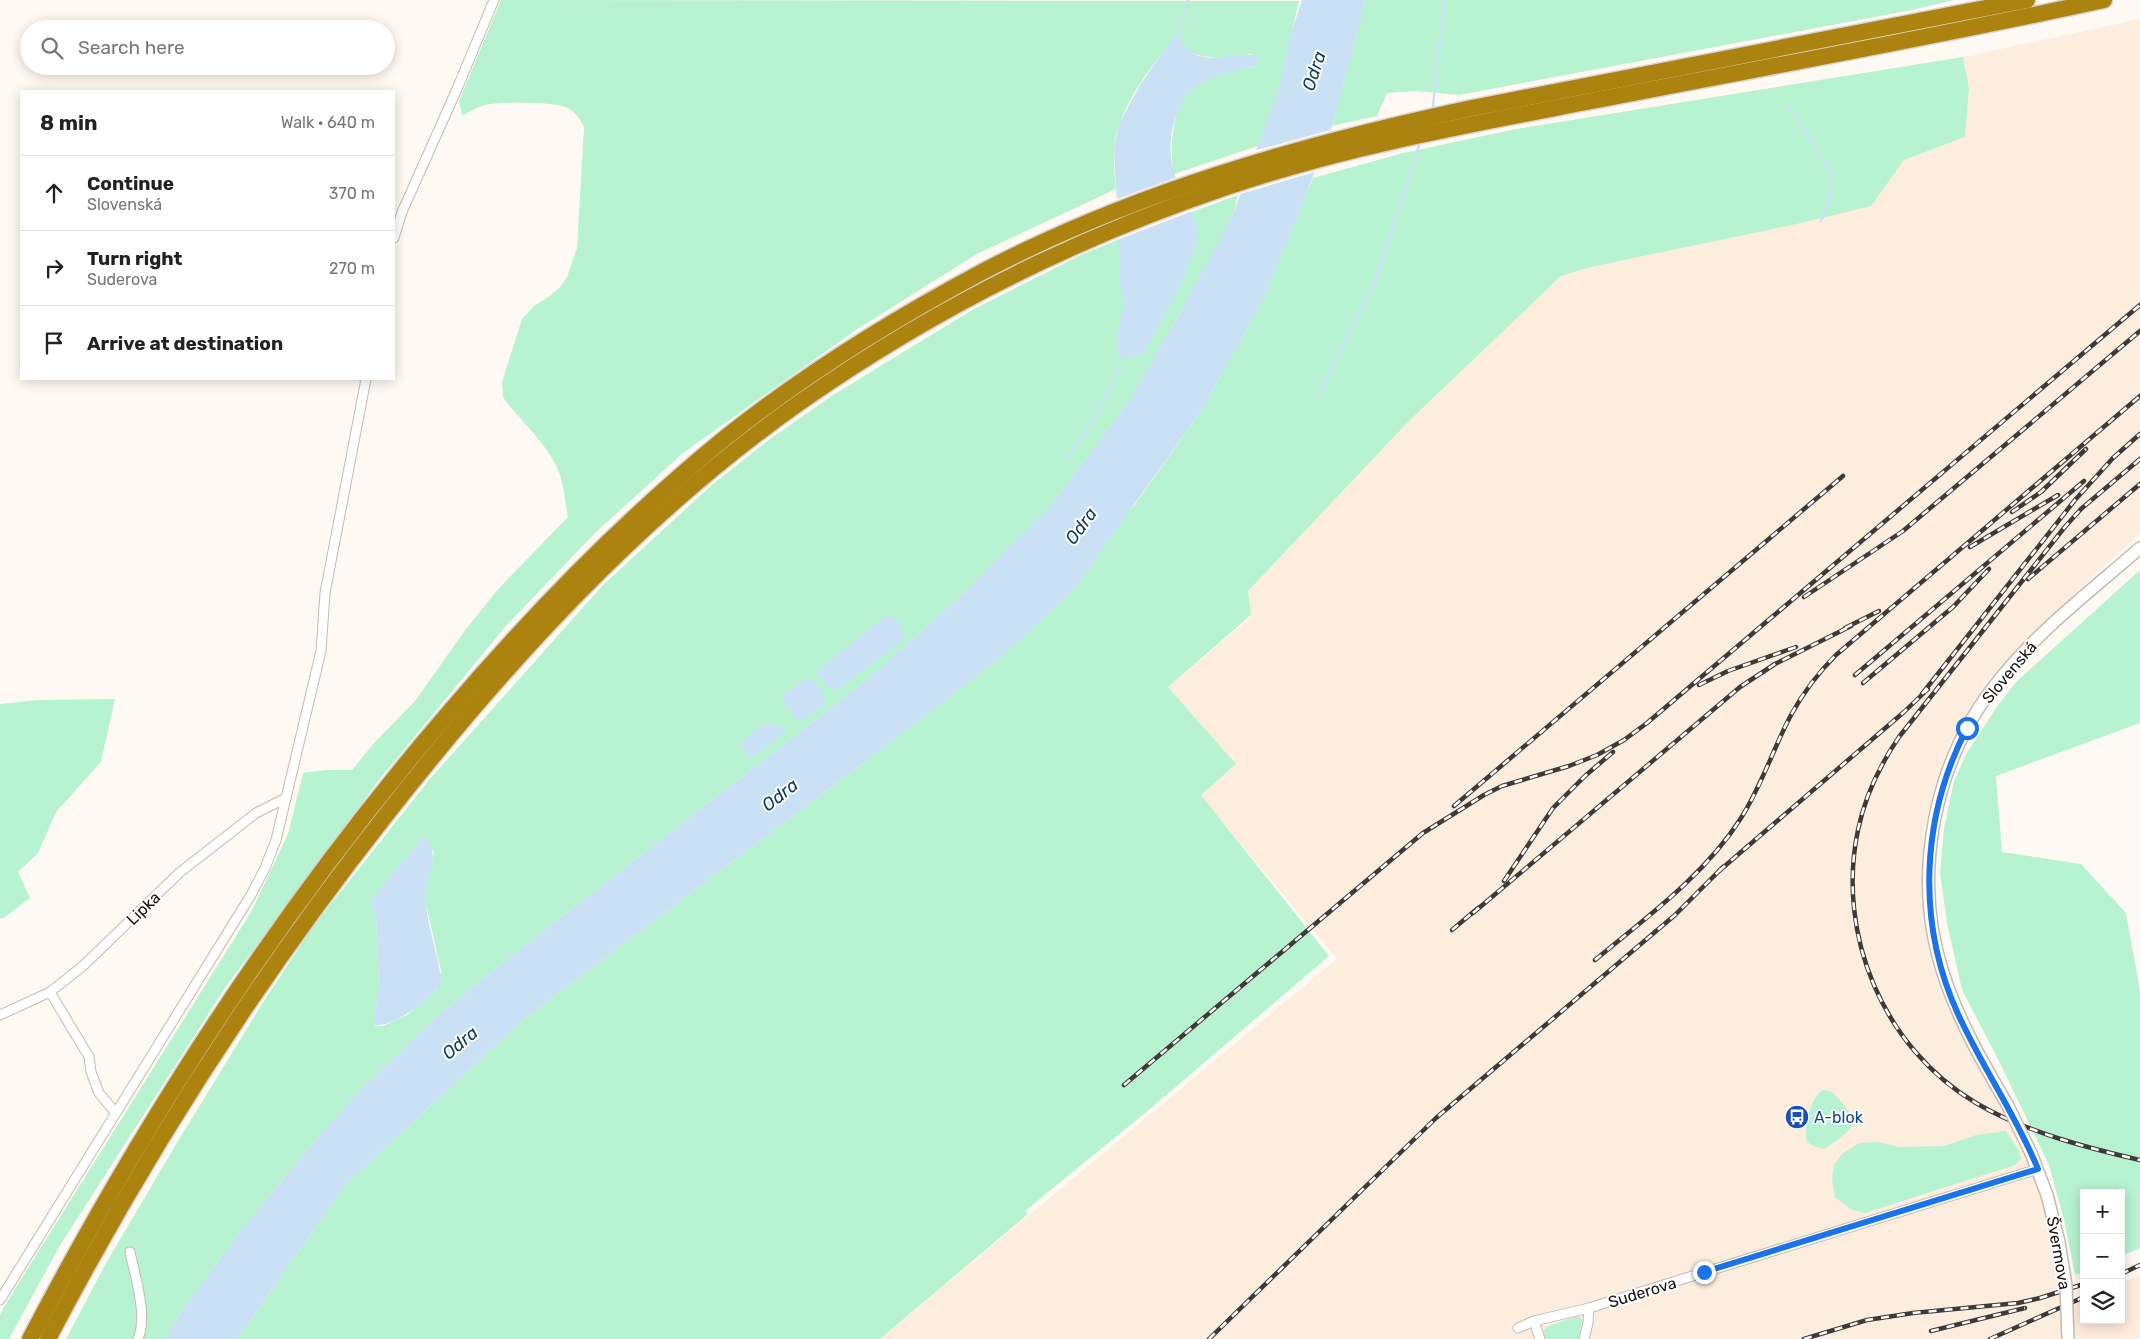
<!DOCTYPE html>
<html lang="en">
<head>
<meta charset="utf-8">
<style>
  body { margin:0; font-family:Rubik,sans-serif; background:#f6f6f6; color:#222 }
  .controls { position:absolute; right:15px; bottom:15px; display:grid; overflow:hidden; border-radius:0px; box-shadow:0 2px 12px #0003 }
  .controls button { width:45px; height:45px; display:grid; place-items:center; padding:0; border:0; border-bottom:1px solid #e0e0e0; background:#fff; color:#222; font:25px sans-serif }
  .stop { position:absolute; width:15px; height:15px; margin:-11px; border:4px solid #1a73e8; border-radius:50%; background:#fff }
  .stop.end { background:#1a73e8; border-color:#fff; box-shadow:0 1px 5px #0008 }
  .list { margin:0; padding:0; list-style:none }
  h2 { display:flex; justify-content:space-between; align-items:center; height:65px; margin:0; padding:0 20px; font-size:21px }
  h2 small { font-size:16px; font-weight:400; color:#767676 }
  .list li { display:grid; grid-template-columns:32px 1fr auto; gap:15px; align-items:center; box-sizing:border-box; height:75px; padding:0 20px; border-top:1px solid #e0e0e0 }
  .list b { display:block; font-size:19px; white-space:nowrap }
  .list p { margin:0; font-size:16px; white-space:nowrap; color:#767676 }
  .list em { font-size:16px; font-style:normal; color:#767676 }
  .icon { flex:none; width:28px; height:28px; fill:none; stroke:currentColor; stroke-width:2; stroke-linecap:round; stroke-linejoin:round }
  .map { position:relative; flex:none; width:2140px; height:1339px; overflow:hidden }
  .search { position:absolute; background:#fff; box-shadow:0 2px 12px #0003; left:20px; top:20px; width:375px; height:55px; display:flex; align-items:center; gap:12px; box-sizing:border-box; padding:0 18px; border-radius:28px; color:#767676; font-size:19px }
  .panel { position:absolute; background:#fff; box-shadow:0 2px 12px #0003; left:20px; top:90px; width:375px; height:290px; border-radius:0px }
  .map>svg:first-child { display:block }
  .built { fill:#fdeddf }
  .green { fill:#b8f3d1; fill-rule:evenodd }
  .water { fill:#c9e0f5 }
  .pier { fill:#fff9f4 }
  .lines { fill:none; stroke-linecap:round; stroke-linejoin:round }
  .stream { stroke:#c9e0f5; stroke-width:2.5 }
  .minor-casing { stroke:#c4bab2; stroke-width:11 }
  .tertiary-casing { stroke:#c4bab2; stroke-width:14 }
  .motorway-casing { stroke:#d5d4d3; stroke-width:19 }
  .minor { stroke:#fff; stroke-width:9 }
  .tertiary { stroke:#fff; stroke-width:11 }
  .motorway { stroke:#ad8310; stroke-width:16 }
  .rail-casing { stroke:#3e3a37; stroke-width:4.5 }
  .rail { stroke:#fff; stroke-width:2.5; stroke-dasharray:8; stroke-linecap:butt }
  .tertiary-bridge-casing { stroke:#c4bab2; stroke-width:14; stroke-linecap:butt }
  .tertiary-bridge { stroke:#fff; stroke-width:11 }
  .route { stroke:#1a73e8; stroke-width:6 }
  .labels { text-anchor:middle; stroke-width:4; stroke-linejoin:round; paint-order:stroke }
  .street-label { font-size:16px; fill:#13100d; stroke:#fff }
  .transit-label { font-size:16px; fill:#164399; stroke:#fff; text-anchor:start }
  .water-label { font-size:18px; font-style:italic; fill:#103a5c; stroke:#fff }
</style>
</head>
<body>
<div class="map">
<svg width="2140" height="1339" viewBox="0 0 2140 1339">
  <rect width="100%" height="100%" fill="#fff9f4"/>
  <path class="built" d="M2140,19V533L2021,644L1984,684L1948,747L1936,782L1924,828L1922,873L1923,912L1929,956L1944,1002L1991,1090L2008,1106L2038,1169L2068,1306L2084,1299V1320H2121V1283L2140,1275V1339H880L1337,959L1200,795L1236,764L1168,687L1248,620L1251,616L1248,591L1410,420L1561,276L1591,267L1871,206L1904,160L1965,137L1969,88L1963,57Z"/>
  <g class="green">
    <path d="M501,0L1299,1L1279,88L1258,146L1174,174C1168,147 1173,97 1200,82C1215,74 1234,71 1252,67L1251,54C1233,56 1196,63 1183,46C1181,43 1180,38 1178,35C1151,66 1120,104 1114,147C1113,160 1115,176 1116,189L977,254L856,330L683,453L595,533L505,627L379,780L225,988L59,1247L9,1339H0V1315L5,1305L251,912L288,834L303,773L326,770H352L374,743L415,701L466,629L499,588L568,517C565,503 564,488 560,475C552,450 524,423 507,403L503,397L502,382L522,319L534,306L551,295L560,287L567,277L577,248L584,127C579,117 573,109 562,106C547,102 507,102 491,104C481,105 471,111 462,116L459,101Z"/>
    <path d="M1366,0H1954L1912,10L1459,95L1416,91L1387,93L1377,116L1332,126Z"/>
    <path d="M1963,57L1969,88L1965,137L1904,160L1871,206L1801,223L1591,267L1561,276L1410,420L1248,591L1251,615L1168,687L1236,764L1201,795L1329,956L1150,1109L1025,1211L1028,1214L880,1339H237L345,1185L525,1018L866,761L1134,506L1201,411L1258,309L1313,178L1403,153L1516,129Z"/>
    <path d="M1238,195L1233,214L1184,306L1128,403L1053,503L964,593L864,682L506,960L434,1019L358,1092L306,1151L239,1233L182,1310L165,1339H66L105,1265L175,1146L262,1004L312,928L429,780L603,585L713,484L770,439L833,395L974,309L1081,255L1137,232ZM423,836L434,852L426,887L425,900L441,971L437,989L407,1015L383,1026H375L374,1015L379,988L376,916L371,901Z"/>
    <path d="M2140,570V723L1996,776L2002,852L2081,864L2126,913L2140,991V1248L2121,1256V1193H2084V1272L2075,1275L2064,1220L2049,1165L1999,1061L1962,990L1947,923L1940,873L1944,828L1954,781L1966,754L1998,705L2017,681Z"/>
    <path d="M115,699L101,762L56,812L38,853L18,872L30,898L4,918H0V704L38,700Z"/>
    <path d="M1823,1090C1833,1090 1836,1096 1842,1103C1845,1107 1852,1113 1853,1119C1857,1129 1832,1143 1825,1149L1815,1147L1807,1142C1803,1129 1811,1096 1823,1090Z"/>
    <path d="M2006,1131L2019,1151L2021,1159L2015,1165L1865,1213L1850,1209L1835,1197L1832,1179L1834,1165L1842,1154L1859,1143L1878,1142L1899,1147L1944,1146L1976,1135Z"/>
    <path d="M1578,1316L1582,1319L1579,1339H1545L1544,1330L1546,1327Z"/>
  </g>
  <g class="water">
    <path d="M1302,0H1366L1332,126L1296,221L1258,309L1201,411L1071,593L995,662L866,761L525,1018L345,1185L237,1339H165L182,1310L239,1233L306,1151L358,1092L434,1019L506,960L864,682L964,593L1053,503L1128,403L1184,306L1233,214L1279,88L1290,37Z"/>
    <path d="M1178,35C1196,74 1228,49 1258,56L1259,60C1250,77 1200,67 1183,101C1163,140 1169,166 1186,203C1192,214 1199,226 1198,239C1197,244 1194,251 1192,256C1180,291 1160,323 1143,355L1122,359L1115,346L1124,300L1119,282V248L1114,148L1119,124L1140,85L1169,43Z"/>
    <path d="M886,615C898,618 902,625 904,637L898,644L838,689L829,688L816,672Z"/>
    <path d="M805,679H812L823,693L825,705L804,719H795L781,697Z"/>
    <path d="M772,723L784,728L785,732L751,759L739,744L761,725Z"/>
    <path d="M423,836C443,853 426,873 426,896C425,925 440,954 441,984C428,1000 395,1027 375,1025L374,1015L379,988L376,916L370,901Z"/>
  </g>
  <g class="pier">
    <path d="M1334,129L1318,171L1237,195L1253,151Z"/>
    <path d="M1177,177L1193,211L1117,240L1114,200Z"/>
  </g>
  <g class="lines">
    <g class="stream">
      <path d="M1178,38L1188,0"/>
      <path d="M1433,106L1444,0"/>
      <path d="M1789,107L1830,171C1834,189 1828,204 1821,221"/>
      <path d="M1318,396L1375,280L1419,146"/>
      <path d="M1066,458L1098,414L1120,364"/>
    </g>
    <g class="minor-casing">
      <g id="minor">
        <path d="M394,238L402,212L457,89L494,0"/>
        <path d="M50,992L89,1057L91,1072L99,1093L115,1112"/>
        <path d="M0,1015L50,992L83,966L179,873L256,813L286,798"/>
        <path d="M130,1252C135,1276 148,1316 138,1339"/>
        <path d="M0,1300L251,895L265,868L276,840L321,651L325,593L366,379"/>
        <path d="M1518,1328L1534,1321"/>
        <path d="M1540,1339L1534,1321L1589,1308L2038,1169"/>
        <path d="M1584,1339L1588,1323L1589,1308"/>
      </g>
    </g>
    <g class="tertiary-casing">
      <g id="tertiary">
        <path d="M2008,1106C1983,1063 1958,1020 1943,973C1911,874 1934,760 1999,680C2039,630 2092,590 2140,548"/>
        <path d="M2031,1153L2047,1195L2059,1242"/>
      </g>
    </g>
    <g class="motorway-casing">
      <g id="motorway">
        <path d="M30,1339C146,1117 282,907 446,716C531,616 623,521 725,438C805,374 892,320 982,272C1134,192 1300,145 1467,109L2027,0"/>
        <path d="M48,1339C145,1153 256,980 386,815C506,662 639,516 799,403C930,311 1075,238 1227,187C1342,148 1462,126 1581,103C1755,69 1931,38 2104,0"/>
      </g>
    </g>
    <use href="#minor" class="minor"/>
    <use href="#tertiary" class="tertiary"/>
    <use href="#motorway" class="motorway"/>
    <g class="rail-casing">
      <g id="rail">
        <path d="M2140,459L2081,509L2064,528L1899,737C1880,765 1865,796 1858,830C1836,934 1883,1048 1976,1103C2023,1131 2087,1148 2140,1160"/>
        <path d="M2012,512L2041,492L2086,449"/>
        <path d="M1970,547L2058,495"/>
        <path d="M2028,579L2140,484"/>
        <path d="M1804,597L1903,531L2140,331"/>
        <path d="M1845,628L1879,611"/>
        <path d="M1855,675L2084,481"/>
        <path d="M1863,683L1953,607L1989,569"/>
        <path d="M1699,685L1728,671L1796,647"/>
        <path d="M1922,694L2075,500L2113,458L2140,434"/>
        <path d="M1454,806L1843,476"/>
        <path d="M1719,871L1904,712L1928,689"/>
        <path d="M1504,881L1553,808L1585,776L1613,752"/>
        <path d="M1473,913L1740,687L1775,664L1851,626"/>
        <path d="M1452,930L1478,908"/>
        <path d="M1595,960C1647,917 1705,875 1741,818C1762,785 1773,749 1791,715C1803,693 1818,673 1836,655L2140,396"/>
        <path d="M1124,1085L1423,833L1484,795L1502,786L1569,766L1597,755L1624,740L1647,723L2140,305"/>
        <path d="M2121,1274L2140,1265"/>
        <path d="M1931,1331L2025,1308"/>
        <path d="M1209,1339L1436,1118L1675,915L1723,867"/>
        <path d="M1804,1339L1867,1320L1913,1313L2018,1303L2040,1298L2084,1284"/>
        <path d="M1990,1339L2084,1297"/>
      </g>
    </g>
    <use href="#rail" class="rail"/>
    <g class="tertiary-bridge-casing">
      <g id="tertiary-bridge">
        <path d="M2008,1106L2031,1153"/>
        <path d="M2059,1242L2066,1285L2068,1339"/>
      </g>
    </g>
    <use href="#tertiary-bridge" class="tertiary-bridge"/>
  </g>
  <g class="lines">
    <path class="route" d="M1704,1272L2038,1169C2016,1115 1982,1067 1958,1014C1916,922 1921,817 1967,728"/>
  </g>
  <defs>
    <g id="bus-disc" transform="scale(1.25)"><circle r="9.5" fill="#1a4fb4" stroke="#fff"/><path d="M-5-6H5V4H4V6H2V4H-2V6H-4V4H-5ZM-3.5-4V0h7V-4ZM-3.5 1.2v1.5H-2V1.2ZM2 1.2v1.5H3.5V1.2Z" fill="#fff"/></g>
  </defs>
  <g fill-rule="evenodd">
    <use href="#bus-disc" x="1797" y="1117"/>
  </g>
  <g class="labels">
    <g class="street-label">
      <text transform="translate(2009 672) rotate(-50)" y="6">Slovenská</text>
      <text transform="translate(143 908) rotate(-44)" y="6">Lipka</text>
      <text transform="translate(2059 1253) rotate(80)" y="6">Švermova</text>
      <text transform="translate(1642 1292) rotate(-17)" y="6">Suderova</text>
    </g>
    <g class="transit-label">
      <text x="1814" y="1123">A-blok</text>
    </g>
    <g class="water-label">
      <text transform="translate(1314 71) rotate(-72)" y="6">Odra</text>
      <text transform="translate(1081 526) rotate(-54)" y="6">Odra</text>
      <text transform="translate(780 795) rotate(-38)" y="6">Odra</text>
      <text transform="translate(460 1043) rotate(-40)" y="6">Odra</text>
    </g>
  </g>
</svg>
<div class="controls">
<button>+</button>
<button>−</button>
<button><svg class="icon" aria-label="layers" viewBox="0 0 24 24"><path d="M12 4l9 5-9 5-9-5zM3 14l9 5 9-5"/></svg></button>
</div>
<div class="stop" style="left:1967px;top:728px"></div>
<div class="stop end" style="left:1704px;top:1272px"></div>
<div class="search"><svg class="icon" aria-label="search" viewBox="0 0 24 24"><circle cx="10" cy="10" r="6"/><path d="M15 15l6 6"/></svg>Search here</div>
<section class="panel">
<h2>8 min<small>Walk · 640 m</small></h2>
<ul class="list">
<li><svg class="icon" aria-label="ahead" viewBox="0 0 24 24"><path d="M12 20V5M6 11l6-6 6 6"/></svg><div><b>Continue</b><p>Slovenská</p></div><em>370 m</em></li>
<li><svg class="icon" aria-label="right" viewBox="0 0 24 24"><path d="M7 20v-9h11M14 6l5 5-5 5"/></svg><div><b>Turn right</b><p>Suderova</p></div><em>270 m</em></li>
<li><svg class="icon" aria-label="arrive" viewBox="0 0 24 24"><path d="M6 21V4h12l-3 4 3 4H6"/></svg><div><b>Arrive at destination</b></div></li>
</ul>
</section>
</div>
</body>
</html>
